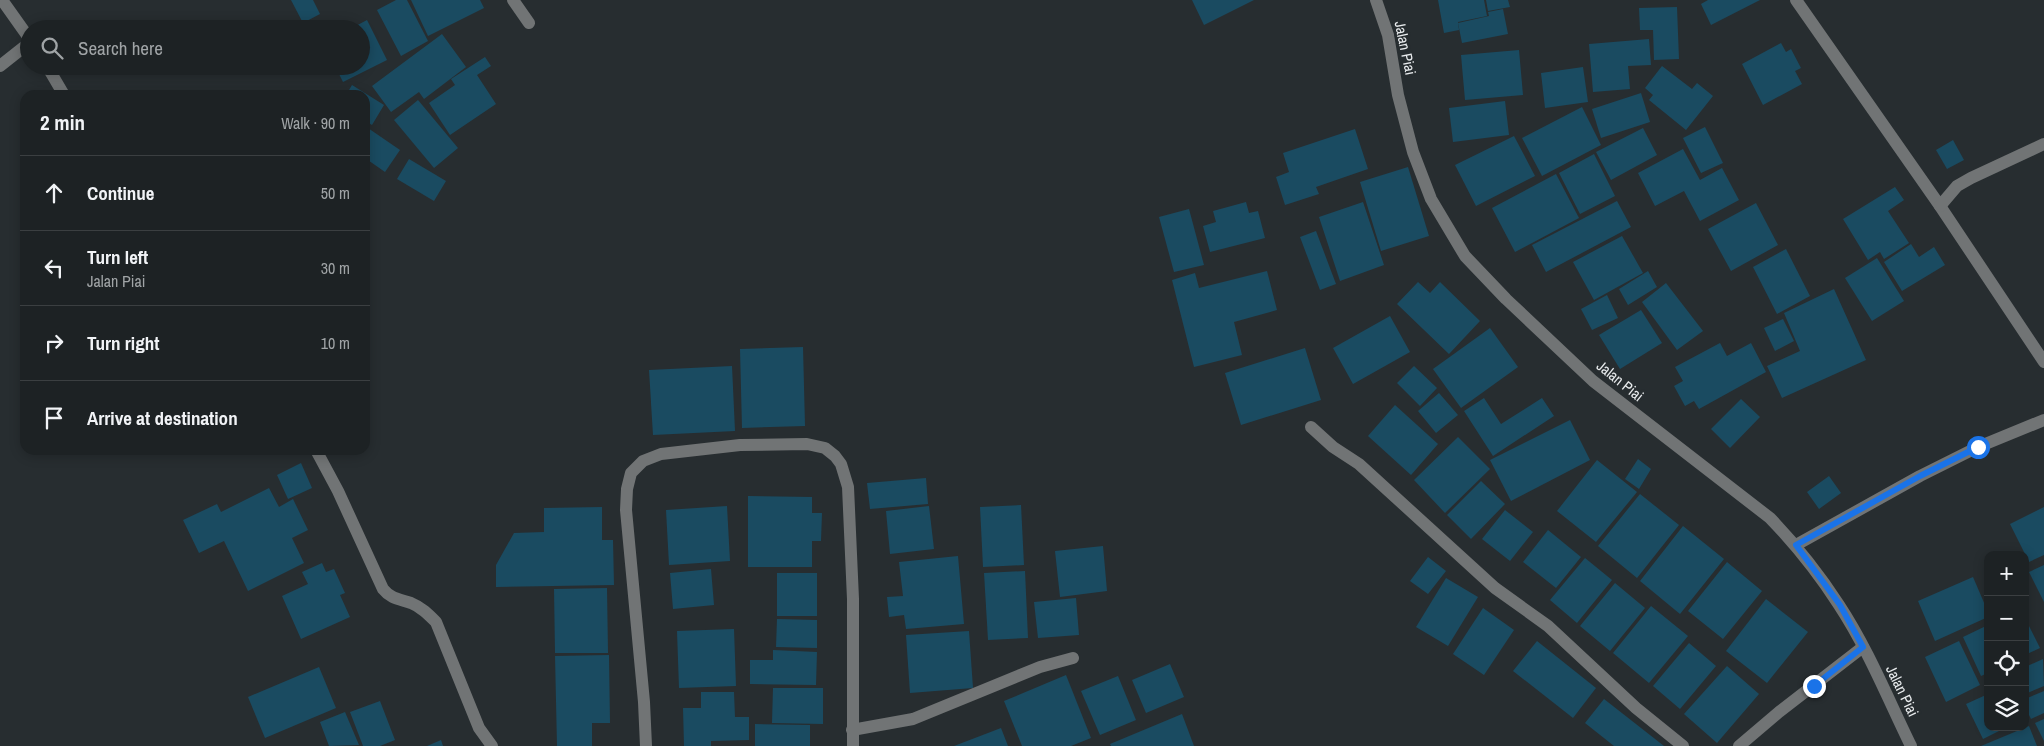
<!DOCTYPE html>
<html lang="en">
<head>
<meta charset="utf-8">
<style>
  body { margin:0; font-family:"Archivo Narrow",sans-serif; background:#252a2c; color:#f1f3f6 }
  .controls { position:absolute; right:15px; bottom:15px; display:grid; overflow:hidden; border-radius:10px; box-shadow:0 2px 12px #0003 }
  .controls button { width:45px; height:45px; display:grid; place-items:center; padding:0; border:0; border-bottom:1px solid #3b3f41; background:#1d2224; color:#f1f3f6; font:25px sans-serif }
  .stop { position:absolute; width:15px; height:15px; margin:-11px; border:4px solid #1a73e8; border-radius:50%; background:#fff }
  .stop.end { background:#1a73e8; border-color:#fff; box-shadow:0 1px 5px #0008 }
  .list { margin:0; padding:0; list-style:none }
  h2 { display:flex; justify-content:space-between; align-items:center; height:65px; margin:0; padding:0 20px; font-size:21px }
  h2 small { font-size:16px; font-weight:400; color:#a0a4a6 }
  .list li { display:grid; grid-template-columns:32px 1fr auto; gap:15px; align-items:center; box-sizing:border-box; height:75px; padding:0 20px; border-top:1px solid #3b3f41 }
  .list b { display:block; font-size:19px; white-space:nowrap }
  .list p { margin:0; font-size:16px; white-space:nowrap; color:#a0a4a6 }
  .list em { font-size:16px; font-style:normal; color:#a0a4a6 }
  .icon { flex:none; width:28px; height:28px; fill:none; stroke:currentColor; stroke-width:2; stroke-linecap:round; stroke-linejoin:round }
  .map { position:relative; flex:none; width:2044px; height:746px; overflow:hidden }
  .search { position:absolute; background:#1d2224; box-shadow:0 2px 12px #0003; left:20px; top:20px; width:350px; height:55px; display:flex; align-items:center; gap:12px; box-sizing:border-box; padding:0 18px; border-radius:28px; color:#a0a4a6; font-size:19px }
  .panel { position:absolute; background:#1d2224; box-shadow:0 2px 12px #0003; left:20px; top:90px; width:350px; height:365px; border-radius:15px }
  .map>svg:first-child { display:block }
  .building { fill:#1a4b61 }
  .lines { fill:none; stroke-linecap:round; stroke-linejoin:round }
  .minor { stroke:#717475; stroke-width:12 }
  .route { stroke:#1a73e8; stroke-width:6 }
  .labels { text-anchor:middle; stroke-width:5; stroke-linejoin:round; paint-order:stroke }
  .street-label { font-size:15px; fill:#e9ecee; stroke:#272d30 }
</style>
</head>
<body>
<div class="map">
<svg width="2044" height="746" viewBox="0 0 2044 746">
  <rect width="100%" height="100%" fill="#272d30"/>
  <g class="building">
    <path d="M291,0H313L320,14L303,23Z"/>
    <path d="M396,0H407L428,41L401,56L377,10Z"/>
    <path d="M411,0H480L484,8L428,36Z"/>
    <path d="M1192,0H1254L1204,25Z"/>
    <path d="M1438,0H1484L1487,16L1458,22L1459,30L1444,33Z"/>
    <path d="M1486,0H1508L1510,7L1488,11Z"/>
    <path d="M1708,0H1760L1711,25L1701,4Z"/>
    <path d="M1677,7L1679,59L1654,60L1653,30H1640L1639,8Z"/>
    <path d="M1503,9L1508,34L1462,43L1458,23L1489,16L1488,12Z"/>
    <path d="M367,20L387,60L343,82L335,66H361V29H350Z"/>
    <path d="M442,34L466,67L424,99L419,92L391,112L372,86Z"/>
    <path d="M1649,39L1651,65L1628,66L1630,89L1593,92L1589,44Z"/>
    <path d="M1781,43L1786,52L1791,49L1801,68L1795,71L1802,84L1763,105L1742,64Z"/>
    <path d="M1519,50L1523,95L1465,100L1461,55Z"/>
    <path d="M485,57L491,66L477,75L496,104L450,135L429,103L455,85L451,79Z"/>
    <path d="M1662,66L1692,89L1697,83L1713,96L1686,130L1649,100L1653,95L1645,88Z"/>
    <path d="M1583,67L1588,102L1545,108L1541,73Z"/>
    <path d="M352,85L384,105L372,125L365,121V95H346Z"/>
    <path d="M1641,93L1650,122L1601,138L1592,109Z"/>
    <path d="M418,100L458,148L434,168L394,120Z"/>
    <path d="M1505,101L1509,135L1453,142L1449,108Z"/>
    <path d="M1582,107L1601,145L1542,176L1522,138Z"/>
    <path d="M365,126L400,150L385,172L365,158Z"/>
    <path d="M1705,127L1723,163L1701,173L1683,138Z"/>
    <path d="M1643,128L1657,155L1611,180L1596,152Z"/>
    <path d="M1355,129L1368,169L1316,187L1319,194L1285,205L1276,177L1289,172L1283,153Z"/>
    <path d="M1514,136L1535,176L1476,206L1455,165Z"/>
    <path d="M1953,140L1964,160L1947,169L1936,150Z"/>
    <path d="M1683,149L1700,180L1722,168L1739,200L1700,221L1684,191L1655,206L1638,173Z"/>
    <path d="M1594,154L1615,196L1580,214L1559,173Z"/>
    <path d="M409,159L446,181L434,201L397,179Z"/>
    <path d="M1408,167L1429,236L1381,251L1360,182Z"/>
    <path d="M1556,174L1579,218L1515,252L1492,208Z"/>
    <path d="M1895,187L1904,200L1888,211L1909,243L1884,259L1880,252L1868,260L1843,219Z"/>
    <path d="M1617,201L1631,227L1546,272L1532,245Z"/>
    <path d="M1246,202L1249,213L1258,211L1265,238L1210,252L1203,226L1216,222L1213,211Z"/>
    <path d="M1363,202L1384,265L1340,281L1319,217Z"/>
    <path d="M1756,203L1778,245L1731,271L1708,229Z"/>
    <path d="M1189,209L1204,265L1174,272L1159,217Z"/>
    <path d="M1316,231L1336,284L1320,290L1300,237Z"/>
    <path d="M1622,236L1643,273L1594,300L1573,262Z"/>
    <path d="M1911,244L1919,257L1934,247L1945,265L1902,291L1884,262Z"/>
    <path d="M1786,249L1810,296L1777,314L1753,267Z"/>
    <path d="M1877,258L1904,301L1872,321L1845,278Z"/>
    <path d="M1267,271L1277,310L1234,322L1242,355L1194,367L1172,280L1195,273L1199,288Z"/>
    <path d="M1648,271L1657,287L1628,305L1619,289Z"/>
    <path d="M1418,282L1430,293L1440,282L1480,321L1449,354L1397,304Z"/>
    <path d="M1666,283L1703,331L1677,350L1642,302Z"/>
    <path d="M1834,289L1866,360L1782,398L1767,366L1800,351L1784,313Z"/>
    <path d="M1607,295L1618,318L1592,330L1581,309Z"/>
    <path d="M1641,310L1662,343L1620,369L1599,335Z"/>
    <path d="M1390,316L1410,352L1353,384L1333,348Z"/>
    <path d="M1783,319L1794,341L1775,351L1764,328Z"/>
    <path d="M1490,328L1518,367L1461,408L1433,369Z"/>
    <path d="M1720,343L1727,356L1751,343L1766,372L1699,409L1694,401L1685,406L1674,386L1683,381L1675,367Z"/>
    <path d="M803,347L805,426L742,428L740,349Z"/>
    <path d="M1305,348L1321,400L1241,425L1225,373Z"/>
    <path d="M732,366L735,431L653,435L649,370Z"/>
    <path d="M1414,366L1437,388L1420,406L1397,383Z"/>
    <path d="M1439,393L1458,415L1436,433L1418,411Z"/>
    <path d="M1484,398L1501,424L1542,398L1554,416L1493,456L1464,411Z"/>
    <path d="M1741,399L1760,417L1730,448L1711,429Z"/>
    <path d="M1395,405L1438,444L1411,475L1368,436Z"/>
    <path d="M1570,420L1590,460L1511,501L1490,460Z"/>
    <path d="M1458,437L1490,469L1445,513L1414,480Z"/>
    <path d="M1638,459L1651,469L1639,489L1625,479Z"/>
    <path d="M1597,460L1637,492L1596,542L1557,511Z"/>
    <path d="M301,463L312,488L288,499L277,475Z"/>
    <path d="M1829,476L1841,493L1819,509L1807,492Z"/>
    <path d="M926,478L928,504L870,509L867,483Z"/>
    <path d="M1481,481L1505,504L1471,539L1447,515Z"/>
    <path d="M269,488L279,507L293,499L308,530L292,538L304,563L248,591L224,541L199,553L183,520L217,504L221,512Z"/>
    <path d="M1640,494L1679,525L1637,578L1598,546Z"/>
    <path d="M748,496L812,497V513H822L821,541H812V567H748Z"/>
    <path d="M1021,505L1024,565L983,567L980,507Z"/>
    <path d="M727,506L730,561L669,565L666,510Z"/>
    <path d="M929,506L934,549L890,554L886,511Z"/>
    <path d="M602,507V540H613L614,585L496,587V565L514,533L544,532V508Z"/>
    <path d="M2044,507V555L2029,562L2010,524Z"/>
    <path d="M1505,510L1533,532L1510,561L1482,539Z"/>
    <path d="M1683,526L1724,559L1680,614L1640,581Z"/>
    <path d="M1548,530L1581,557L1556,588L1523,562Z"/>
    <path d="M1103,546L1107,591L1060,597L1055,551Z"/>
    <path d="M958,556L964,624L906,629L904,615L889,617L887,597L903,596L899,562Z"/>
    <path d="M1428,557L1446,571L1428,594L1410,581Z"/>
    <path d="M1585,558L1612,580L1577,623L1550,600Z"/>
    <path d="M1727,562L1762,591L1723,639L1688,611Z"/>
    <path d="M322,563L326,572L334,569L345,593L340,595L350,617L301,639L282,596L308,584L302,572Z"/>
    <path d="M2044,565V602L2029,572Z"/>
    <path d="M711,569L714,605L673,609L670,573Z"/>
    <path d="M1025,571L1028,638L988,640L984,573Z"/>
    <rect x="777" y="573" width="40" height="43"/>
    <path d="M1973,577L1988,612V617L1935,641L1918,601Z"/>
    <path d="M1446,578L1478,597L1448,646L1416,627Z"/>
    <path d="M1615,583L1645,608L1610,651L1580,626Z"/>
    <path d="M607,588L608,653H555L554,589Z"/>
    <path d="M1076,598L1079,635L1038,638L1034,602Z"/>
    <path d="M1766,599L1808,632L1767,683L1726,651Z"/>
    <path d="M1651,606L1688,636L1649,683L1613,653Z"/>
    <path d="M1483,608L1514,630L1484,675L1453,654Z"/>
    <path d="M2025,618L2040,648L2025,655Z"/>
    <path d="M777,619L817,620V648L776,647Z"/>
    <path d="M1988,625V673L1981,676L1963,637Z"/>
    <path d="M734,629L736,686L679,688L677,631Z"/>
    <path d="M969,631L973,688L910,693L906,635Z"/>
    <path d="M1537,641L1596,688L1573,718L1513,671Z"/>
    <path d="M1959,641L1980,685L1946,702L1925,657Z"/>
    <path d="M1689,643L1716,666L1680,709L1653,686Z"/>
    <path d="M773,650L817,652L816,685L750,684V660H773Z"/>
    <path d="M609,655L610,723H592V746H557L555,656Z"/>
    <path d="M2043,659L2044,686L2025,694V667Z"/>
    <path d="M1170,664L1184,697L1146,713L1132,680Z"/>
    <path d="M1727,666L1759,694L1717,743L1684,714Z"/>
    <path d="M319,667L336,708L265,738L248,697Z"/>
    <path d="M1066,675L1091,738L1071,746H1022L1004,701Z"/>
    <path d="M1118,676L1136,720L1100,735L1081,691Z"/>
    <path d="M773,688H823V724L772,723Z"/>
    <path d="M2044,691V713L2031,719L2025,707V699Z"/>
    <path d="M701,692H734L735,717H749V740L711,741V746H684L683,708H701Z"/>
    <path d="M1988,694V727H2007L1983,739L1966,704Z"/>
    <path d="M1604,699L1664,746H1614L1585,723Z"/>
    <path d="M380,701L395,740L380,746H363L350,712Z"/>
    <path d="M345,712L359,745L329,746L320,722Z"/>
    <path d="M1182,714L1194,746H1111L1110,744Z"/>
    <path d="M2044,719V741L2035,723Z"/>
    <path d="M755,724L810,725V746H755Z"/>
    <path d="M2029,726L2037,746H1981Z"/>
    <path d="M1001,728L1008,746H954Z"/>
    <path d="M441,740L443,746H427Z"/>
  </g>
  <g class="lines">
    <g class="minor">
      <path d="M2,0L29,38"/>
      <path d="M513,0L529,23"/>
      <path d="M1376,0L1388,35L1398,95L1413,152L1431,199L1465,256L1506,299L1593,381L1770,518C1796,545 1819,574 1839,605C1868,649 1888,699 1911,746"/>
      <path d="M1796,0L1940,206L2044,362"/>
      <path d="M0,66L29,43"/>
      <path d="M47,66L64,95"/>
      <path d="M1940,206L1957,186L1971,178L2044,144"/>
      <path d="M1311,427L1333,447L1359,464L1495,588L1548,626L1636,708L1683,746"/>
      <path d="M316,450L338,491L383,589C391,599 399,599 411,603C421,607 428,614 436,622L479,728L492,746"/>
      <path d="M1796,545L1920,476L1978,447L2044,420"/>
      <path d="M852,730L913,719L1040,667L1073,658"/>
      <path d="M646,746L644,702L626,510L627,489L631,473L643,461L661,454L740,445L807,444L825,448L835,456L841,464L848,487L853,599V746"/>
      <path d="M1739,746L1779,712L1863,647"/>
    </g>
  </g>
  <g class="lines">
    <path class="route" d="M1814,686L1863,647L1840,605L1796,545L1920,476L1978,447"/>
  </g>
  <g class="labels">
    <g class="street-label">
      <text transform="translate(1405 48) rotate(78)" y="5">Jalan Piai</text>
      <text transform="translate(1620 381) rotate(39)" y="5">Jalan Piai</text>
      <text transform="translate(1902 691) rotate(64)" y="5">Jalan Piai</text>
    </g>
  </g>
</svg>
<div class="controls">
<button>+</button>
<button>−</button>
<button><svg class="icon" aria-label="locate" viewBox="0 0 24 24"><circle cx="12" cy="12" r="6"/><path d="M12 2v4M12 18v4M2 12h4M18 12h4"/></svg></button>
<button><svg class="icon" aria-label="layers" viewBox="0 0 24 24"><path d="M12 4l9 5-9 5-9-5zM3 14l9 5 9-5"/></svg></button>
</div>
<div class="stop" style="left:1978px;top:447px"></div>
<div class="stop end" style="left:1814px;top:686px"></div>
<div class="search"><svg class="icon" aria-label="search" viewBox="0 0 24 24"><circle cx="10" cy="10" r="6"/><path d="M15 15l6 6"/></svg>Search here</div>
<section class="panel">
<h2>2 min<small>Walk · 90 m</small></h2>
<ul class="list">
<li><svg class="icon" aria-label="ahead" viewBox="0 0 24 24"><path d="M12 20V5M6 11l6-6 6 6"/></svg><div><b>Continue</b></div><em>50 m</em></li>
<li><svg class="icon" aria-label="left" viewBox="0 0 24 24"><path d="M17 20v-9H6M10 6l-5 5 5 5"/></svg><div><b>Turn left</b><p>Jalan Piai</p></div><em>30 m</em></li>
<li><svg class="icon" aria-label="right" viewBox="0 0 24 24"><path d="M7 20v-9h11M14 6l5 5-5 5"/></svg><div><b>Turn right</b></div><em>10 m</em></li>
<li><svg class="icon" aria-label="arrive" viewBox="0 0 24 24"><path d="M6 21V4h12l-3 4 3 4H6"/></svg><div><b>Arrive at destination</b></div></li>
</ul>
</section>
</div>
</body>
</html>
